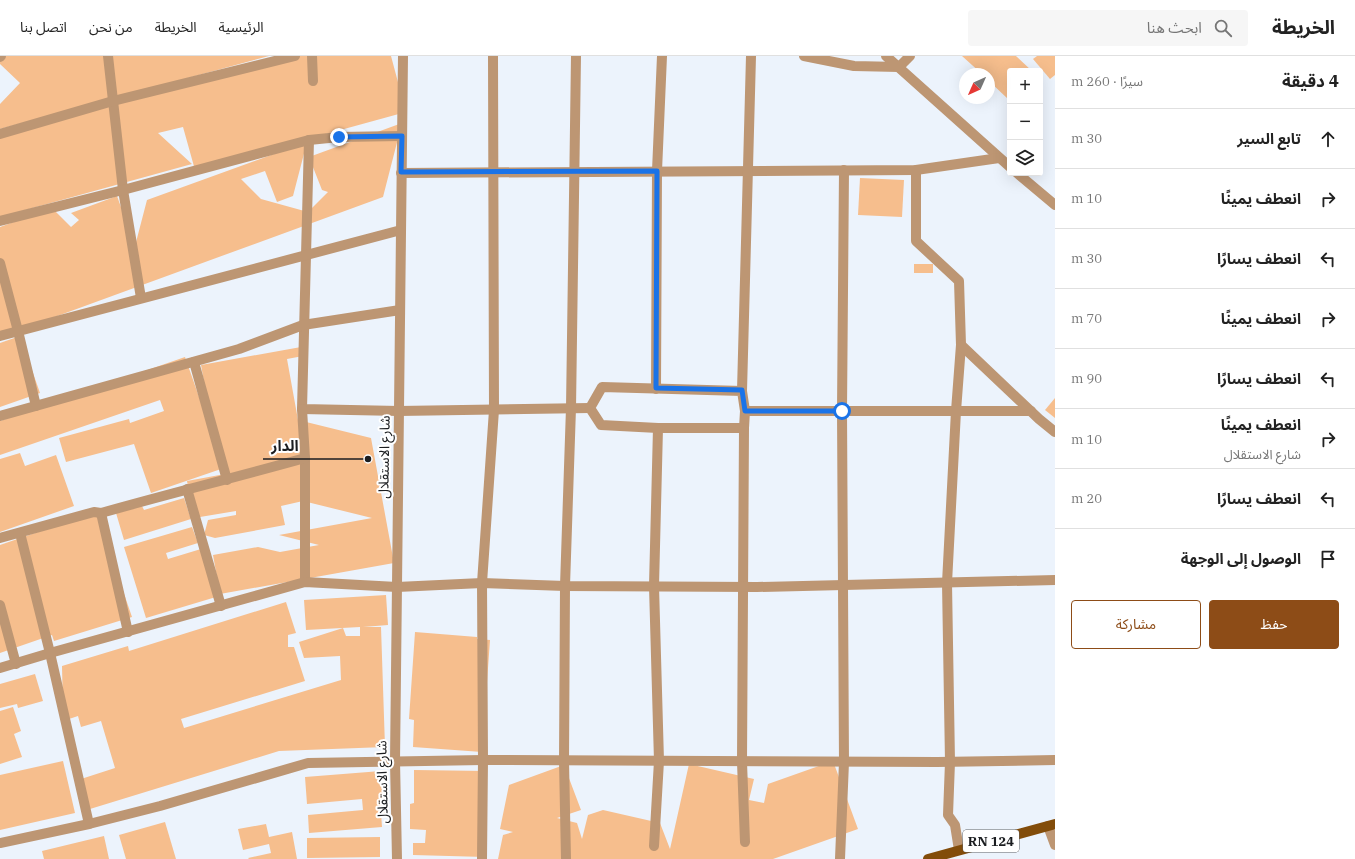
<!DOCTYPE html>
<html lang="ar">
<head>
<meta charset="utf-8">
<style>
  body { margin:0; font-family:"IBM Plex Serif","Noto Sans Arabic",serif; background:#f6f6f6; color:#222; direction:rtl }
  .controls { position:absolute; right:12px; top:12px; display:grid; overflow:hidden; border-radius:4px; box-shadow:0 4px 16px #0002 }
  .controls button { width:36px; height:36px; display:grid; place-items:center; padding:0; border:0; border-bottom:1px solid #e0e0e0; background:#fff; color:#222; font:20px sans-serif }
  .compass { position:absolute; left:959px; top:12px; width:36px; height:36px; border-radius:50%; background:#fff; box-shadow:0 4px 16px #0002; rotate:225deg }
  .stop { position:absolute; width:12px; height:12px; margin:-9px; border:3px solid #1a73e8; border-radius:50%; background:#fff }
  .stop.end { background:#1a73e8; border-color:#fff; box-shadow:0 1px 4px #0008 }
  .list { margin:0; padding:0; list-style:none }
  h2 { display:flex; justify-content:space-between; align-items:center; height:52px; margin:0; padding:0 16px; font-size:17px }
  h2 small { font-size:13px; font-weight:400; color:#767676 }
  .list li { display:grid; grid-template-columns:26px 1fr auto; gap:12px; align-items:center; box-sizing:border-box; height:60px; padding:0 16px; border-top:1px solid #e0e0e0 }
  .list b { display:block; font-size:15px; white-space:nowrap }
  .list p { margin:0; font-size:13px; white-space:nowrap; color:#767676 }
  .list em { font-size:13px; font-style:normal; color:#767676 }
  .actions { display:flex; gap:8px; padding:12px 16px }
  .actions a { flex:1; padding:9px 0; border:1px solid #8d4c17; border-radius:4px; text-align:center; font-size:14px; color:#8d4c17 }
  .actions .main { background:#8d4c17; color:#fff }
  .icon { flex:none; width:22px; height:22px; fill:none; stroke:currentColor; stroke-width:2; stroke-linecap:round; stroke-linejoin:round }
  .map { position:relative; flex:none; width:1055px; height:803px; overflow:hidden; direction:ltr }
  header { display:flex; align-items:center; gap:24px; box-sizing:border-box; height:56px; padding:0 20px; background:#fff; border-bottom:1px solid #e0e0e0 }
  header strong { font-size:19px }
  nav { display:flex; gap:22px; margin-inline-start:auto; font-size:14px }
  .search { width:280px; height:36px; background:#f6f6f6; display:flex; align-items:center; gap:10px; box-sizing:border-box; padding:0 14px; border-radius:4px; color:#767676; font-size:15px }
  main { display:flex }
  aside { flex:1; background:#fff }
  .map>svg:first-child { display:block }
  .building { fill:#f6be8d }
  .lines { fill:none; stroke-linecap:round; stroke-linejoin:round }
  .street { stroke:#bd9673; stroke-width:10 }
  .primary { stroke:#824c0a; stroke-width:10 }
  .route { stroke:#1a73e8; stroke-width:5 }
  .labels { text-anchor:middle; stroke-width:4; stroke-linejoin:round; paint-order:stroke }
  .shield { fill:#fff; stroke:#5f6163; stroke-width:1 }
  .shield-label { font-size:13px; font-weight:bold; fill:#1b1d20 }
  .street-label { font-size:14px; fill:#1b1d20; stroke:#fff }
  .leader { fill:none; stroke:#1b1d20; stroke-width:1.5 }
  .callout-dot { fill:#1b1d20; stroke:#fff; stroke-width:1.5 }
  .callout-label { font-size:15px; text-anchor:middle; font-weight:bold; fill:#1b1d20; stroke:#fff; stroke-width:4; stroke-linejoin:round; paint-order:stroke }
</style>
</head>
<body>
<header>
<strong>الخريطة</strong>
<div class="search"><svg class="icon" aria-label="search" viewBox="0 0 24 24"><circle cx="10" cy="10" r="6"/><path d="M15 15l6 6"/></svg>ابحث هنا</div>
<nav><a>الرئيسية</a><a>الخريطة</a><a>من نحن</a><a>اتصل بنا</a></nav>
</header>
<main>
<aside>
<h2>4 دقيقة<small>سيرًا · 260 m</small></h2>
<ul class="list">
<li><svg class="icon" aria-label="ahead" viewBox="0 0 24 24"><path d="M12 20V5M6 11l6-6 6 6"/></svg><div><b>تابع السير</b></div><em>30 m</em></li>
<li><svg class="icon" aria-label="right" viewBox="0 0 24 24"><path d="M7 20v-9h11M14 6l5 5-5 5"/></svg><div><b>انعطف يمينًا</b></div><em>10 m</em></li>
<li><svg class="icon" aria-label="left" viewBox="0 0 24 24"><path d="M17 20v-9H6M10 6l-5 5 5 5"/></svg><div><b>انعطف يسارًا</b></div><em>30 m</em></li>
<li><svg class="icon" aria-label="right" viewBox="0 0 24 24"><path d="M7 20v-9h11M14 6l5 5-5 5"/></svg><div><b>انعطف يمينًا</b></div><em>70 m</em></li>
<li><svg class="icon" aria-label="left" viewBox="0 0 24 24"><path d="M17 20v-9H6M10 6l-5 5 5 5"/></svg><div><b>انعطف يسارًا</b></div><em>90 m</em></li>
<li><svg class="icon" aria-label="right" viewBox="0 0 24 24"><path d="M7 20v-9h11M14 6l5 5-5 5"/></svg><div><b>انعطف يمينًا</b><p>شارع الاستقلال</p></div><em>10 m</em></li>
<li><svg class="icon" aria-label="left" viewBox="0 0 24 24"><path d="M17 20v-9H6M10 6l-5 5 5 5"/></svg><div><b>انعطف يسارًا</b></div><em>20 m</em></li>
<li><svg class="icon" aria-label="arrive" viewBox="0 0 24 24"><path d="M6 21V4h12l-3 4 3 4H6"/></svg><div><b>الوصول إلى الوجهة</b></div></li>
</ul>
<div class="actions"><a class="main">حفظ</a><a>مشاركة</a></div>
</aside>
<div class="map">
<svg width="1055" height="803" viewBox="0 0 1055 803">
  <rect width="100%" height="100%" fill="#ecf3fc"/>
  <g class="building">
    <path d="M0,0H269L0,73V48L20,27L0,8Z"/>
    <path d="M289,0H391L406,56L195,114L183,71L158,77L192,108L0,161V78Z"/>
    <path d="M962,0H1016L1032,15H1010V40L1008,43L989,25V18H982Z"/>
    <path d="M1037,0H1055V19L1050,23L1033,3Z"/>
    <path d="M402,67L383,141L0,281V171L52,152L71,171L79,164L71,157L117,140L135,190L147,144L307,86L293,140L277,146L265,115L241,123L261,143L308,156L328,136L322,134L309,101Z"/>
    <path d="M860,122L904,124L902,161L858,159Z"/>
    <rect x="914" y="208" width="19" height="9"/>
    <path d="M20,280L40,337L0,351V287Z"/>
    <path d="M301,291L303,300L287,303L298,364L371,382L394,507L220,538L213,499L258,491L280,496L319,489L279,479L372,462L303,445L281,450L285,469L215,482L204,479L208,464L236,459V455L194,462L187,425L225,418L211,366L201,309Z"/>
    <path d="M185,301L224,412L151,437L134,388L66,406L59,382L129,363L130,367L164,355L160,344L0,399V365Z"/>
    <path d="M1055,342V362L1045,354Z"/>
    <path d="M20,397L25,410L56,399L74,450L0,476V403Z"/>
    <path d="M184,442L191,463L124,484L116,457L142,450L144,454Z"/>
    <path d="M96,456L132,561L54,585L52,579L0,597V489Z"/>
    <path d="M192,471L198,487L166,497L168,503L201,493L216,541L146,562L124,491Z"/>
    <path d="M386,539L388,569L363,571H381L385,691L279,695L90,753L81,723L115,712L101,665L81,671L78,660L66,664L63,656L62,610L128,590L129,595L286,546L296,577L288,579V591H294L305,625L181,663L184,672L341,624L340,600L304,602L299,586L343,572L346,580H360V571L306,574L304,544Z"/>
    <path d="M415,576L477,581V583L490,584L482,696L413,691L414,664L409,663Z"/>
    <path d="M35,618L43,645L18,652L17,648L0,652V628Z"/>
    <path d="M13,651L21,675L14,678L22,701L0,708V655Z"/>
    <path d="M63,705L75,757L0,774V719Z"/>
    <path d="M833,705L858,773L773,803H498L503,779L513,776L500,773L509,729L564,709L581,754L557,762L577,767L582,783L588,759L603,754L660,767L670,793L689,708L754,723L749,744L764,747L768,728Z"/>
    <path d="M414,714L486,715L485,801L413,799V787H425L426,774L410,773V748L414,747Z"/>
    <path d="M381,715L385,757H381L382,771L309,777L308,759L363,754L362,743L307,748L305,721Z"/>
    <path d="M165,766L176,803H126L119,779Z"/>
    <path d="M266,768L269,781L292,776L297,803H249L248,802L271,797L269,788L243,794L238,773Z"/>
    <path d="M104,780L109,803H44L42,795Z"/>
    <path d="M380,781V801L307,802V782Z"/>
  </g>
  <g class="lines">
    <g class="street">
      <path d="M108,0L123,134L141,242"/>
      <path d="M312,0L313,25"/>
      <path d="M804,0L854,10L899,11L910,0"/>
      <path d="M886,0L1010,111"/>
      <path d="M0,1L1,0"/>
      <path d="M0,78L113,45L295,0"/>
      <path d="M309,84L302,353L399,355L590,352"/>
      <path d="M916,114V185L959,225L961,289L956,355L947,527L950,706L948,759L955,769L959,794"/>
      <path d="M401,117L916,114L999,102"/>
      <path d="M1017,117L1055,149"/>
      <path d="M0,165L123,134L309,84L339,81L402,80"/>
      <path d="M0,207L18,275L36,350"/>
      <path d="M0,280L401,174"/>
      <path d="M961,289L1039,363L1055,376"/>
      <path d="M194,306L227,424"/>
      <path d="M602,331L742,335L745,355L744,372H658L601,369L590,352Z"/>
      <path d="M656,333L657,115L662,0"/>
      <path d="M742,335L751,0"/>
      <path d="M745,355H1031"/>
      <path d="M0,360L239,293L303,269L400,254"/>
      <path d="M744,372L742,706L745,786"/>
      <path d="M305,402V526"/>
      <path d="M187,433L221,550"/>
      <path d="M101,457L128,576"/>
      <path d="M20,477L50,597L89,768"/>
      <path d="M0,482L94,456L101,457C168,438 237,421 305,402L302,353"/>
      <path d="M0,549L16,608"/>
      <path d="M0,612L50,597L305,526L397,531L482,527L565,530L757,531L1055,524"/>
      <path d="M1048,770L1055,789"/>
      <path d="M0,787L89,768L160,750L308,707L483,704L937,706L1055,704"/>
      <path d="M654,790L659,705L654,530L658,372"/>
      <path d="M397,803L395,705L403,0"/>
      <path d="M482,803L483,704L482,527L494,354L493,0"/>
      <path d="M566,803L564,705L565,530L571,352L576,0"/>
      <path d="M840,803L844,706L842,355L844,114"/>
    </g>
    <path class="primary" d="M928,803L1055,768"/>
  </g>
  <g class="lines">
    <path class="route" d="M339,81L402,80L401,116L657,115L656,332L742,334L745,355H842"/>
  </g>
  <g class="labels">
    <rect class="shield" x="963" y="774" width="56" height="22" rx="3"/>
    <g class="shield-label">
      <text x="991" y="790">RN 124</text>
    </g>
    <g class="street-label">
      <text transform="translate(384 401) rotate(-89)" y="5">شارع الاستقلال</text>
      <text transform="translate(382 726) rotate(-91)" y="5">شارع الاستقلال</text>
    </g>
  </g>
  <path class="leader" d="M368 403L307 403H263"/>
  <circle class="callout-dot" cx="368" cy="403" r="4"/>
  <g class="callout-label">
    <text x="285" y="395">الدار</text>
  </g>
</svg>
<div class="controls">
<button>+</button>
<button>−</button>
<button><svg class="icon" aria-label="layers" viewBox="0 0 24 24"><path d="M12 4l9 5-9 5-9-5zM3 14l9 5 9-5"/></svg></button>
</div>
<svg class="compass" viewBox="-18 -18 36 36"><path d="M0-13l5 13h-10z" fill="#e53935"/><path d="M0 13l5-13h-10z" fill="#767676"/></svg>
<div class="stop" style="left:842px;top:355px"></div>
<div class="stop end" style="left:339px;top:81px"></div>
</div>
</main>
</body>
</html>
